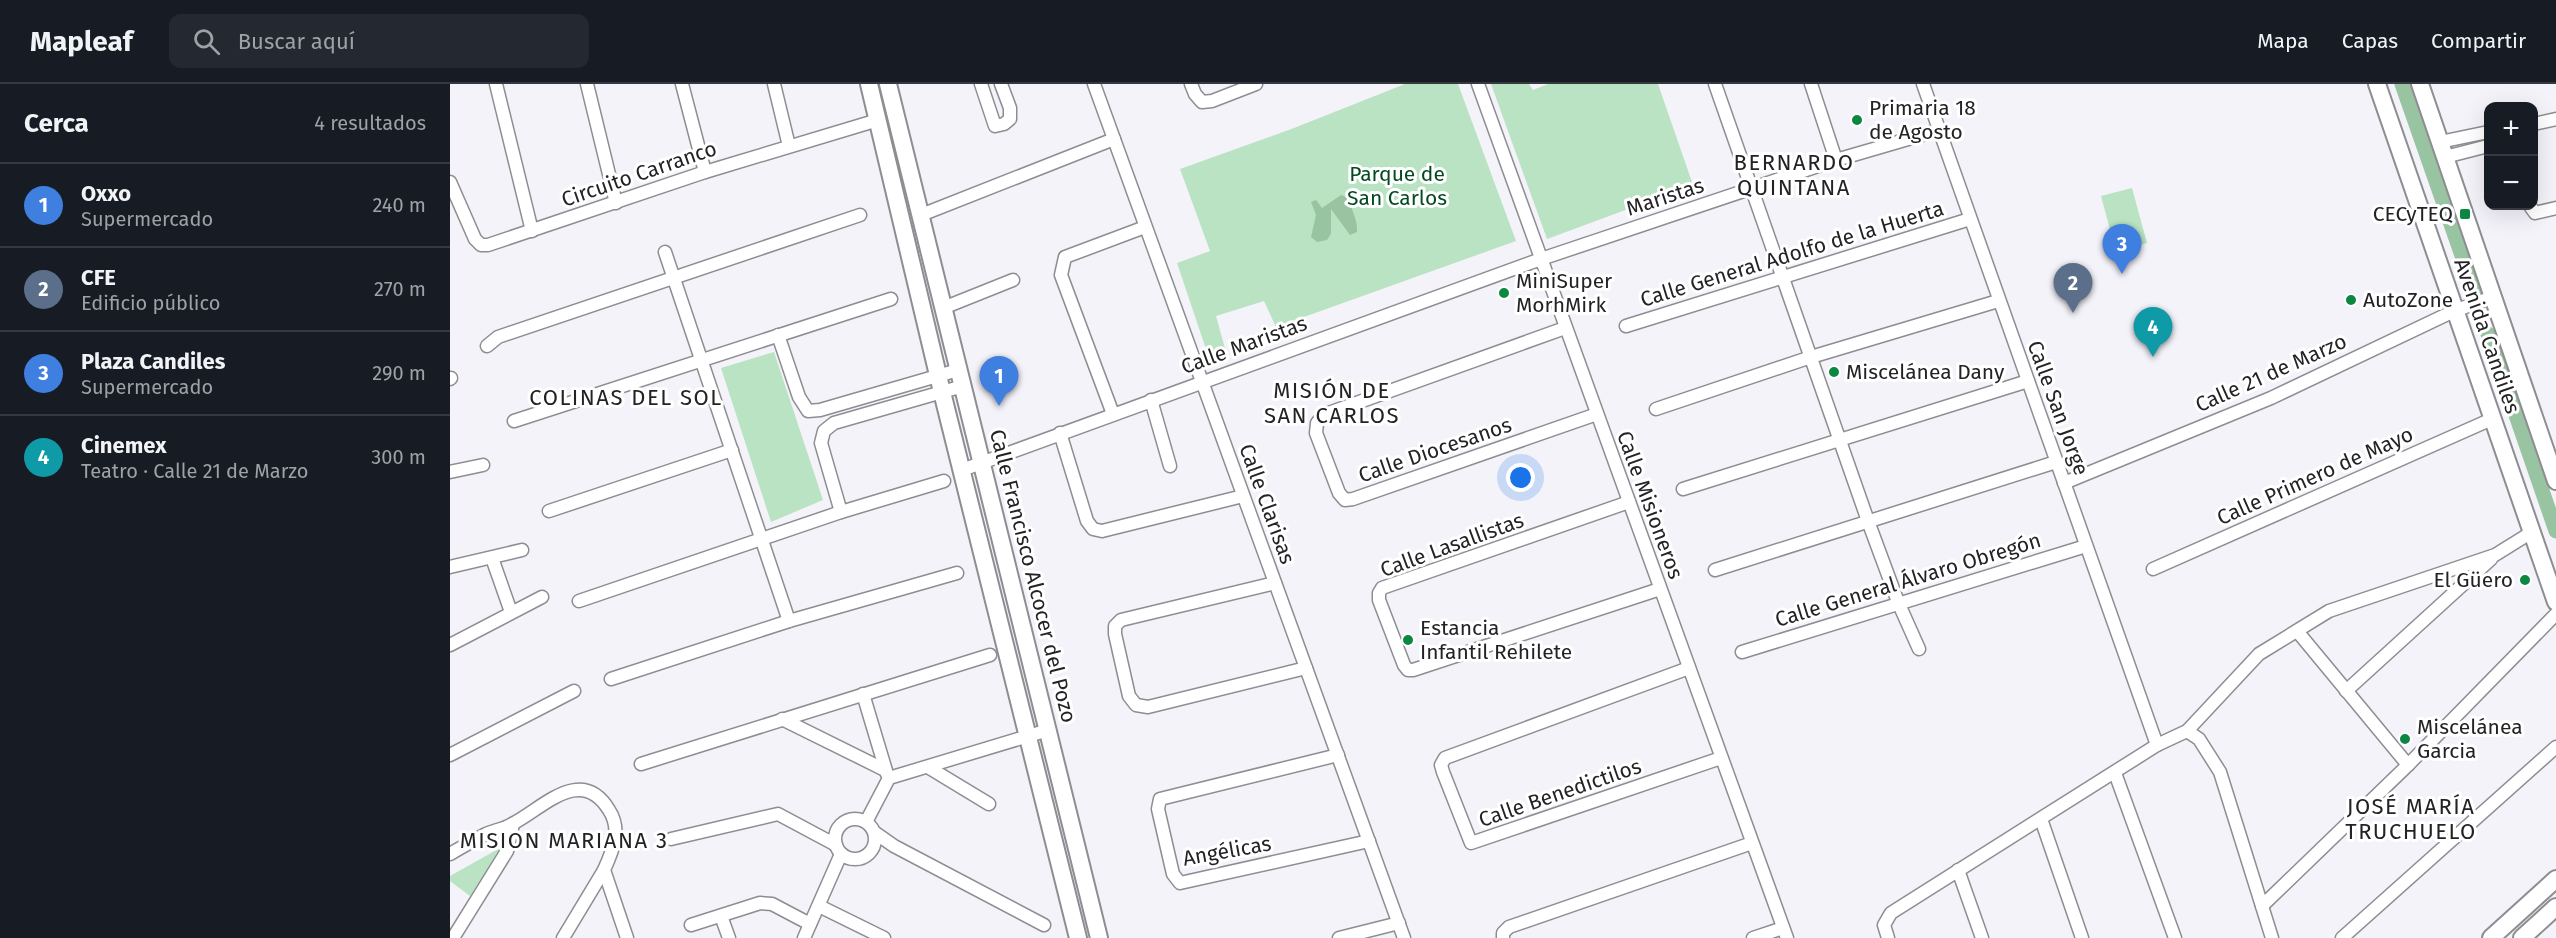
<!DOCTYPE html>
<html lang="es">
<head>
<meta charset="utf-8">
<style>
  body { margin:0; font-family:"Fira Sans",sans-serif; background:#242831; color:#f1f3f6 }
  .controls { position:absolute; right:18px; top:18px; display:grid; overflow:hidden; border-radius:12px; box-shadow:0 6px 24px #0002 }
  .controls button { width:54px; height:54px; display:grid; place-items:center; padding:0; border:0; border-bottom:2px solid #363941; background:#171b24; color:#f1f3f6; font:30px sans-serif }
  .you { position:absolute; left:1071px; top:394px; width:21px; height:21px; margin:-15px; border:4px solid #fff; border-radius:50%; background:#1a73e8; box-shadow:0 0 0 9px #1a73e833 }
  .badge { display:grid; place-items:center; width:39px; height:39px; border-radius:50%; background:#ea580c; color:#fff; font-size:20px; font-weight:700 }
  .pin { position:absolute; translate:-50% -50px; filter:drop-shadow(0 2px 3px #0008) }
  .pin::after { content:''; position:absolute; top:32px; width:21px; height:18px; background:inherit; clip-path:polygon(0 0,100% 0,50% 100%) }
  .list { margin:0; padding:0; list-style:none }
  h2 { display:flex; justify-content:space-between; align-items:center; height:78px; margin:0; padding:0 24px; font-size:26px }
  h2 small { font-size:20px; font-weight:400; color:#9ea1a6 }
  .list li { display:grid; grid-template-columns:39px 1fr auto; gap:18px; align-items:center; box-sizing:border-box; height:84px; padding:0 24px; border-top:2px solid #363941 }
  .list b { display:block; font-size:22px; white-space:nowrap }
  .list p { margin:0; font-size:20px; white-space:nowrap; color:#9ea1a6 }
  .list em { font-size:20px; font-style:normal; color:#9ea1a6 }
  .icon { flex:none; width:33px; height:33px; fill:none; stroke:currentColor; stroke-width:2; stroke-linecap:round; stroke-linejoin:round }
  .map { position:relative; flex:none; width:2106px; height:854px; overflow:hidden }
  header { display:flex; align-items:center; gap:36px; box-sizing:border-box; height:84px; padding:0 30px; background:#171b24; border-bottom:2px solid #363941 }
  header strong { font-size:28px }
  nav { display:flex; gap:33px; margin-inline-start:auto; font-size:21px }
  .search { width:420px; height:54px; background:#242831; display:flex; align-items:center; gap:15px; box-sizing:border-box; padding:0 21px; border-radius:12px; color:#9ea1a6; font-size:22px }
  main { display:flex }
  aside { flex:1; background:#171b24 }
  .map>svg:first-child { display:block }
  .green { fill:#b9e3c2 }
  .water { fill:#99c4a2 }
  .lines { fill:none; stroke-linecap:round; stroke-linejoin:round }
  .canal { stroke:#99c4a2; stroke-width:15 }
  .street-casing { stroke:#8d8d92; stroke-width:15 }
  .secondary-casing { stroke:#8d8d92; stroke-width:20 }
  .street { stroke:#fff; stroke-width:12 }
  .secondary { stroke:#fff; stroke-width:16 }
  .poi-dot { fill:#0b8741; stroke:#fff; stroke-width:2 }
  .labels { text-anchor:middle; stroke-width:6; stroke-linejoin:round; paint-order:stroke }
  .poi-label { font-size:21px; fill:#232325; stroke:#fff; text-anchor:start }
  .street-label { font-size:21px; fill:#232325; stroke:#fff }
  .park-label { font-size:21px; fill:#034a21; stroke:#fff }
  .neighbourhood-label { font-size:22px; letter-spacing:1.5px; fill:#232325; stroke:#fff }
</style>
</head>
<body>
<header>
<strong>Mapleaf</strong>
<div class="search"><svg class="icon" aria-label="search" viewBox="0 0 24 24"><circle cx="10" cy="10" r="6"/><path d="M15 15l6 6"/></svg>Buscar aquí</div>
<nav><a>Mapa</a><a>Capas</a><a>Compartir</a></nav>
</header>
<main>
<aside>
<h2>Cerca<small>4 resultados</small></h2>
<ul class="list">
<li><span class="badge" style="background:#3f7fe0">1</span><div><b>Oxxo</b><p>Supermercado</p></div><em>240 m</em></li>
<li><span class="badge" style="background:#5c6f8a">2</span><div><b>CFE</b><p>Edificio público</p></div><em>270 m</em></li>
<li><span class="badge" style="background:#3f7fe0">3</span><div><b>Plaza Candiles</b><p>Supermercado</p></div><em>290 m</em></li>
<li><span class="badge" style="background:#0f9aa8">4</span><div><b>Cinemex</b><p>Teatro · Calle 21 de Marzo</p></div><em>300 m</em></li>
</ul>
</aside>
<div class="map">
<svg width="2106" height="854" viewBox="0 0 2106 854">
  <rect width="100%" height="100%" fill="#f4f3fa"/>
  <g class="green">
    <path d="M955,0H1008L1066,157L826,243L814,217L766,232L776,268L759,274L727,179L760,167L730,85L844,44Z"/>
    <path d="M1041,0H1079L1083,6L1098,0H1208L1243,101L1097,155Z"/>
    <path d="M1682,104L1697,159L1666,168L1651,112Z"/>
    <path d="M324,268L373,416L321,438L271,284Z"/>
    <path d="M50,764L20,812L0,797V792Z"/>
  </g>
  <path class="water" d="M891,111L899,114C901,127 908,135 907,148L900,151L881,125V150L877,156L867,158L861,153L866,131L861,118L866,116L872,124Z"/>
  <g class="lines">
    <g class="canal">
      <path d="M1952,0L2024,206"/>
      <path d="M2038,250L2106,447"/>
    </g>
    <g class="street-casing">
      <g id="street">
        <path d="M46,0L82,147"/>
        <path d="M137,0L166,119"/>
        <path d="M232,0L255,88"/>
        <path d="M324,0L339,62"/>
        <path d="M531,0L545,42L554,40L560,35V24L551,0"/>
        <path d="M644,0L954,854"/>
        <path d="M741,0L745,10L752,18L762,17L806,0"/>
        <path d="M1028,0L1337,854"/>
        <path d="M1265,0L1418,437L1448,518L1469,565"/>
        <path d="M1361,0L1386,76"/>
        <path d="M1473,0L1707,661"/>
        <path d="M2084,40L2106,35"/>
        <path d="M1990,58L2038,48"/>
        <path d="M1995,73L2038,62"/>
        <path d="M0,98L25,155L31,161H38L255,88L428,36"/>
        <path d="M2080,122L2085,129L2106,124"/>
        <path d="M471,131L664,55"/>
        <path d="M215,168L339,537"/>
        <path d="M493,224L563,196"/>
        <path d="M1176,242L1520,135"/>
        <path d="M1115,244L873,331L867,339L866,349L889,409L895,416L903,415L1147,330"/>
        <path d="M328,251L349,313L358,327L370,326L508,286"/>
        <path d="M37,262L48,253L410,131"/>
        <path d="M0,295L1,294"/>
        <path d="M701,316L720,382"/>
        <path d="M1206,325L1361,273L1548,217"/>
        <path d="M663,330L611,191L615,173L695,143"/>
        <path d="M64,337L441,215"/>
        <path d="M610,349L637,437L643,445L652,447L793,412"/>
        <path d="M512,386L1091,175L1386,76L1489,46"/>
        <path d="M0,388L33,381"/>
        <path d="M1614,399L1821,314L2004,227L2043,213"/>
        <path d="M1233,405L1578,297"/>
        <path d="M1179,418L932,504L929,509V516L954,581L958,586H963L1210,505"/>
        <path d="M99,427L282,366"/>
        <path d="M391,428L371,359L374,347L384,339L513,302"/>
        <path d="M42,474L61,528"/>
        <path d="M0,483L72,466"/>
        <path d="M1703,485L2042,335"/>
        <path d="M1265,486L1606,378"/>
        <path d="M825,499L671,536L665,542V550L679,612L686,621L698,623L856,584"/>
        <path d="M129,517L391,428L494,397"/>
        <path d="M1847,547L1958,681"/>
        <path d="M0,561L92,513"/>
        <path d="M1292,568L1636,462"/>
        <path d="M1239,584L995,674L991,681L993,688L1021,759L1271,674"/>
        <path d="M161,595L339,537L507,489"/>
        <path d="M1896,607L2041,475"/>
        <path d="M413,610L437,690"/>
        <path d="M332,635L435,686"/>
        <path d="M1737,647L1749,655L1770,688L1822,854"/>
        <path d="M0,671L124,607"/>
        <path d="M888,671L710,715L708,725L723,790L730,799L919,757"/>
        <path d="M191,680L540,571"/>
        <path d="M478,683L539,720"/>
        <path d="M1665,689L1725,854"/>
        <circle cx="405" cy="755" r="20"/>
        <path d="M1591,735L1632,854"/>
        <path d="M416,738L439,694L598,646"/>
        <path d="M424,748L444,762L594,841"/>
        <path d="M221,755L328,730L386,761"/>
        <path d="M0,770C12,763 24,756 36,750C45,746 54,745 62,740C92,725 131,680 159,726C172,746 163,766 154,786L177,854"/>
        <path d="M1508,786L1532,854"/>
        <path d="M369,822L434,854"/>
        <path d="M1812,822L1958,681L2106,530"/>
        <path d="M271,832L279,854"/>
        <path d="M241,841L310,819L322,820L360,840"/>
        <path d="M3,854L57,767L63,740"/>
        <path d="M113,854L154,786"/>
        <path d="M354,854L391,770"/>
        <path d="M889,854L949,839"/>
        <path d="M1053,854V849L1059,843L1302,759"/>
        <path d="M1303,854L1333,844"/>
        <path d="M1438,854L1434,841L1441,829L1707,661L1737,647L1809,570L1879,527L2045,471L2082,448"/>
        <path d="M1892,854L2106,663"/>
      </g>
    </g>
    <g class="secondary-casing">
      <g id="secondary">
        <path d="M419,0L492,308L628,854"/>
        <path d="M438,0L649,854"/>
        <path d="M1927,0L2106,518"/>
        <path d="M1970,0L2106,397"/>
        <path d="M2041,854L2106,795"/>
        <path d="M2072,854L2106,823"/>
      </g>
    </g>
    <use href="#street" class="street"/>
    <use href="#secondary" class="secondary"/>
  </g>
  <g class="poi-dot">
    <circle cx="1407" cy="36" r="6"/>
    <rect x="2009" y="124" width="12" height="12" rx="3"/>
    <circle cx="1054" cy="209" r="6"/>
    <circle cx="1901" cy="216" r="6"/>
    <circle cx="1384" cy="288" r="6"/>
    <circle cx="2075" cy="496" r="6"/>
    <circle cx="958" cy="556" r="6"/>
    <circle cx="1955" cy="655" r="6"/>
  </g>
  <g class="labels">
    <g class="poi-label">
      <text x="1419" y="31">Primaria 18<tspan x="1419" dy="24">de Agosto</tspan></text>
      <text x="2003" y="137" text-anchor="end">CECyTEQ</text>
      <text x="1066" y="204">MiniSuper<tspan x="1066" dy="24">MorhMirk</tspan></text>
      <text x="1913" y="223">AutoZone</text>
      <text x="1396" y="295">Miscelánea Dany</text>
      <text x="2063" y="503" text-anchor="end">El Güero</text>
      <text x="970" y="551">Estancia<tspan x="970" dy="24">Infantil Rehilete</tspan></text>
      <text x="1967" y="650">Miscelánea<tspan x="1967" dy="24">Garcia</tspan></text>
    </g>
    <g class="street-label">
      <text transform="translate(189 90) rotate(-19)" y="7">Circuito Carranco</text>
      <text transform="translate(1215 113) rotate(-18)" y="7">Maristas</text>
      <text transform="translate(1342 170) rotate(-17)" y="7">Calle General Adolfo de la Huerta</text>
      <text transform="translate(2037 252) rotate(71)" y="7">Avenida Candiles</text>
      <text transform="translate(794 261) rotate(-20)" y="7">Calle Maristas</text>
      <text transform="translate(1821 289) rotate(-24)" y="7">Calle 21 de Marzo</text>
      <text transform="translate(1608 324) rotate(70)" y="7">Calle San Jorge</text>
      <text transform="translate(985 366) rotate(-19)" y="7">Calle Diocesanos</text>
      <text transform="translate(1865 392) rotate(-24)" y="7">Calle Primero de Mayo</text>
      <text transform="translate(817 420) rotate(70)" y="7">Calle Clarisas</text>
      <text transform="translate(1200 421) rotate(70)" y="7">Calle Misioneros</text>
      <text transform="translate(1002 461) rotate(-20)" y="7">Calle Lasallistas</text>
      <text transform="translate(583 492) rotate(76)" y="7">Calle Francisco Alcocer del Pozo</text>
      <text transform="translate(1458 496) rotate(-17)" y="7">Calle General Álvaro Obregón</text>
      <text transform="translate(1110 709) rotate(-19)" y="7">Calle Benedictilos</text>
      <text transform="translate(777 767) rotate(-10)" y="7">Angélicas</text>
    </g>
    <g class="park-label">
      <text x="947" y="97">Parque de<tspan x="947" dy="24">San Carlos</tspan></text>
    </g>
    <g class="neighbourhood-label">
      <text x="1344" y="86">BERNARDO<tspan x="1344" dy="25">QUINTANA</tspan></text>
      <text x="882" y="314">MISIÓN DE<tspan x="882" dy="25">SAN CARLOS</tspan></text>
      <text x="176" y="321">COLINAS DEL SOL</text>
      <text x="1961" y="730">JOSÉ MARÍA<tspan x="1961" dy="25">TRUCHUELO</tspan></text>
      <text x="114" y="764">MISION MARIANA 3</text>
    </g>
  </g>
</svg>
<div class="controls">
<button>+</button>
<button>−</button>
</div>
<div class="you"></div>
<div class="pin badge" style="left:549px;top:322px;background:#3f7fe0">1</div>
<div class="pin badge" style="left:1623px;top:229px;background:#5c6f8a">2</div>
<div class="pin badge" style="left:1672px;top:190px;background:#3f7fe0">3</div>
<div class="pin badge" style="left:1703px;top:273px;background:#0f9aa8">4</div>
</div>
</main>
</body>
</html>
